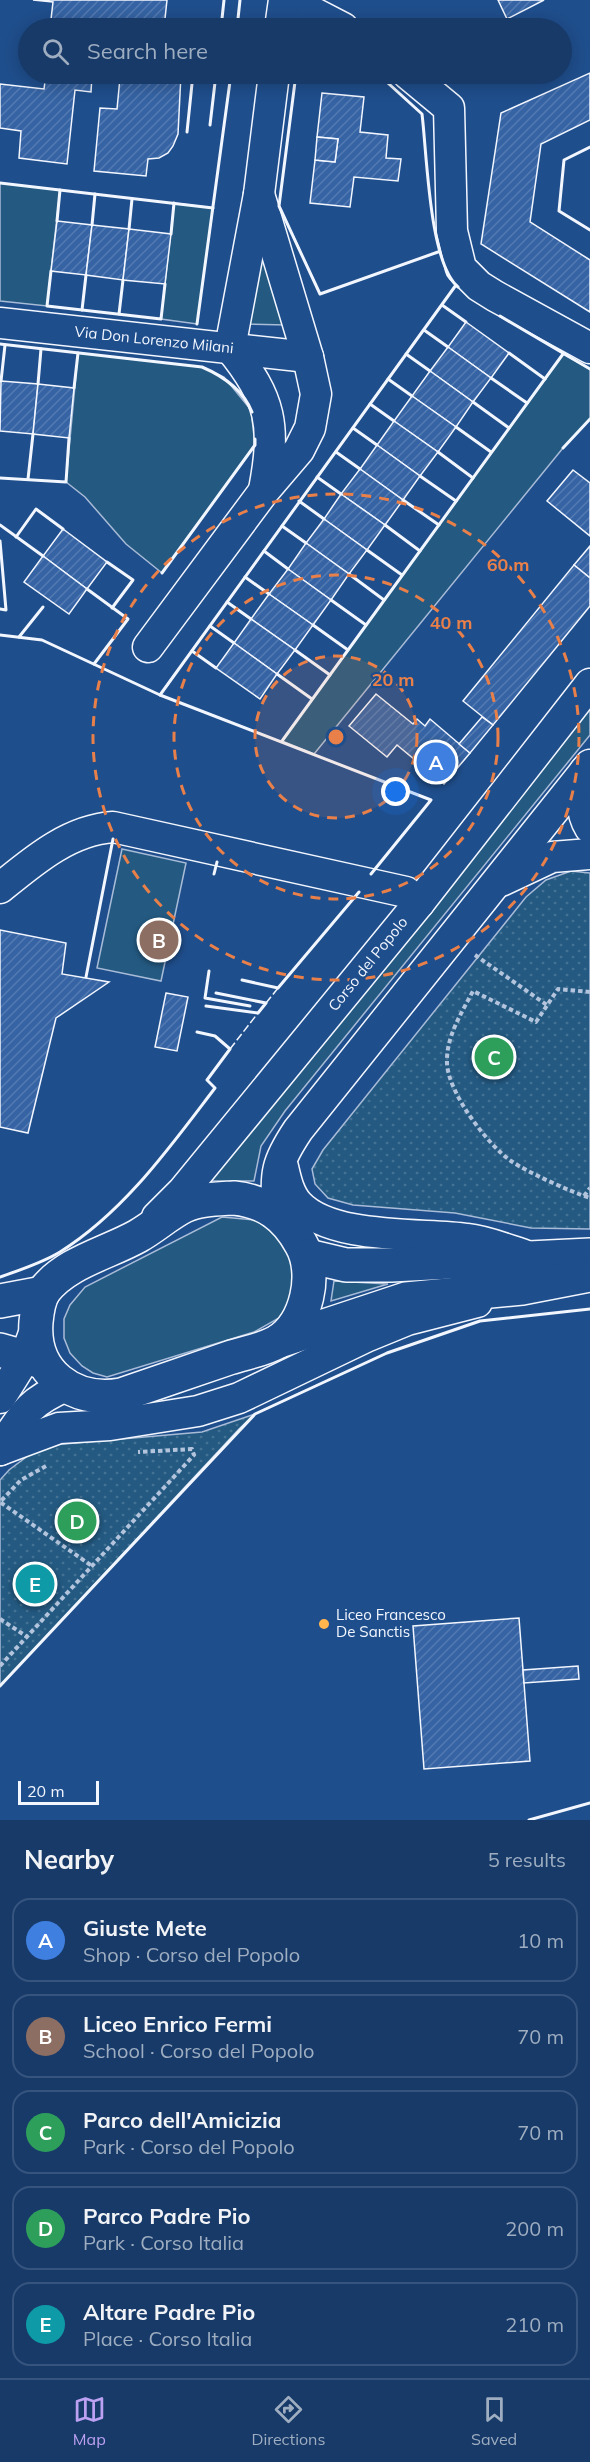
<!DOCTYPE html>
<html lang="en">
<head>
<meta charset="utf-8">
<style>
  body { margin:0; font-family:Mulish,sans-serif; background:#20416f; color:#f1f3f6 }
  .scale { position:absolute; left:18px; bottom:15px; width:81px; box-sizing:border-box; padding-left:6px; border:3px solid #f2f6ff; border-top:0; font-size:16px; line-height:21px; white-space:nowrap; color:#f2f6ff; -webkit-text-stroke:4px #1f4e8c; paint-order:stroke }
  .you { position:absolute; left:396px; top:792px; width:21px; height:21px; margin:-15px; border:4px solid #fff; border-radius:50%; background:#1a73e8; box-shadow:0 0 0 9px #1a73e833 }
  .badge { display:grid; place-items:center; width:39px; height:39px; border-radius:50%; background:#bca0f2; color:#fff; font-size:20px; font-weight:700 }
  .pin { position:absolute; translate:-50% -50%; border:3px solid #fff; box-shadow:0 2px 6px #0006 }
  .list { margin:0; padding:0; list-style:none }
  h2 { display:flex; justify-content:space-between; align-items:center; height:78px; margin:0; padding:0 24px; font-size:26px }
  h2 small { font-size:20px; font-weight:400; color:#9eadc0 }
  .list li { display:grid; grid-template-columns:39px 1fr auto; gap:18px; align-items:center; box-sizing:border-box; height:84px; margin:0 12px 12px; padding:0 12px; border:2px solid #36547d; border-radius:18px }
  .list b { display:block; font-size:22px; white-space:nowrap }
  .list p { margin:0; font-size:20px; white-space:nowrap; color:#9eadc0 }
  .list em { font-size:20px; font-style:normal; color:#9eadc0 }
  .icon { flex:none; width:33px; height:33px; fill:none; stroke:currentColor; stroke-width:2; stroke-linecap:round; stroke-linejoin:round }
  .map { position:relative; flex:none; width:590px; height:1820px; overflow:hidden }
  .search { position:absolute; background:#173a69; box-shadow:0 3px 15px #0003; left:18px; right:18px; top:18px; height:66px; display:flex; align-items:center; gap:15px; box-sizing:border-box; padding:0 21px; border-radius:33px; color:#9eadc0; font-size:22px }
  .sheet { height:558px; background:#173a69 }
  nav { display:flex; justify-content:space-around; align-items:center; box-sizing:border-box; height:84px; border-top:2px solid #36547d; background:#173a69; font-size:16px; color:#9eadc0 }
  nav a { display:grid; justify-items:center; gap:3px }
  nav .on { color:#bca0f2 }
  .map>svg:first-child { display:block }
  .green { fill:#245a82; stroke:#a8bbd7; stroke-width:1.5 }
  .park { fill:url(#park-dots); stroke:#a8bbd7; stroke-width:1.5 }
  .building { fill:url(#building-hatch); stroke:#f2f6ff; stroke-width:1.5 }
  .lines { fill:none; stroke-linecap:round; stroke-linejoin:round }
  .minor-casing { stroke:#f2f6ff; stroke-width:33 }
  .major-casing { stroke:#f2f6ff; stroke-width:36 }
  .path { stroke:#b3c4dc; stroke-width:4; stroke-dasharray:4.5 3; stroke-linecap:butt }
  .minor { stroke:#1f4e8c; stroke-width:30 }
  .major { stroke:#1f4e8c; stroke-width:33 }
  .fence { stroke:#f2f6ff; stroke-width:1.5; stroke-dasharray:8 3; stroke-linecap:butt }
  .wall { stroke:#f2f6ff; stroke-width:3 }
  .ring { fill:none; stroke:#ea8049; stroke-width:3; stroke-dasharray:10 8 }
  .poi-dot { fill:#ffb74d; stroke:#1f4e8c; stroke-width:2 }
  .labels { text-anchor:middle; stroke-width:4.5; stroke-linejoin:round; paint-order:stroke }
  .street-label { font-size:15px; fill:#f2f6ff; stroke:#1f4e8c }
  .poi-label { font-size:15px; fill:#f2f6ff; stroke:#1f4e8c; text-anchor:start }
  .centre { fill:#ea8049; stroke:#1f4e8c; stroke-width:3 }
  .ring-label { font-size:18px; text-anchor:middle; font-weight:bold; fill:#ea8049; stroke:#1f4e8c; stroke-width:4.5; stroke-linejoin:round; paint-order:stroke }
</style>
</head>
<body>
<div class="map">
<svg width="590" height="1820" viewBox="0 0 590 1820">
  <defs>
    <pattern id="park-dots" width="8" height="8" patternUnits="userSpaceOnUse" patternTransform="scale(1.5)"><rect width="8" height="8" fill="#245a82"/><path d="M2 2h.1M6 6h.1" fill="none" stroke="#447295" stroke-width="1.8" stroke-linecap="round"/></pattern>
    <pattern id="building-hatch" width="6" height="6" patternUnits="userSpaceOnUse" patternTransform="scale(1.5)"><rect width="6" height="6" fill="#3563a3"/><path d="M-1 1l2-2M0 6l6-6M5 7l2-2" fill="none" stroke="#537ab1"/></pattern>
  </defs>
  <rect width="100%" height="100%" fill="#1f4e8c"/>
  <g class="green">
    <path d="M0,183L60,190L47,306L0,301Z"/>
    <path d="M174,203L213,208L197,324L161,319Z"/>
    <path d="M259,241L286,325L246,324Z"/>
    <path d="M78,353L202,367L224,377L251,410L255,445L162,573L126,544L85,497L66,482Z"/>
    <path d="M563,354L590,369V419L563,448L314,754L282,741Z"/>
    <path d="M590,706V735L285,1111L261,1146L254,1181H210Z"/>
    <path d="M122,849L186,863L161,981L97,968Z"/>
    <path d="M222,1217L255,1220L283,1239L295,1275L291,1301L279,1318L254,1332L107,1377L93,1373L82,1366L70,1353L64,1338V1319L70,1305L85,1287Z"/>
    <path d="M334,1281L388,1284L331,1301Z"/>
  </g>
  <g class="park">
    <path d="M571,871L590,873V1229L531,1228L455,1213L353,1205L328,1198L315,1184L312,1169L323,1150L526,897L546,880Z"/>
    <path d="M255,1414L239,1429L0,1686V1480L9,1470L41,1446L202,1432Z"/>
  </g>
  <g class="building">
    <path d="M33,0H167L164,28H50L53,2Z"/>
    <path d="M498,0H544L507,19Z"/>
    <path d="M590,73V120L541,144L530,222L590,260V312L481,244L501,113Z"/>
    <path d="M46,74H181L178,134L173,146L168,153L159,158L148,159L146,176L94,171L100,108L117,109L120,78L92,76L91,92L75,90L67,164L19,158L21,131L0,128V84L44,89Z"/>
    <path d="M322,93L364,97L360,132L388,135L386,158L401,159L398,181L354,177L350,207L310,203L315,160L335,162L338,139L317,137Z"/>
    <path d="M317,137L338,139L335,162L315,160Z"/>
    <path d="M57,221L92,225L86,275L51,271Z"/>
    <path d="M92,225L129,229L123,280L86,275Z"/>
    <path d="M129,229L171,234L165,284L123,280Z"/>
    <path d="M466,322L509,353L491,378L448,347Z"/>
    <path d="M448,347L491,378L473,402L430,371Z"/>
    <path d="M430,371L473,402L456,427L412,396Z"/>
    <path d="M1,381L38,384L33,434L0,431Z"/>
    <path d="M38,384L74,388L69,438L33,434Z"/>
    <path d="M412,396L456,427L438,452L394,421Z"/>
    <path d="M394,421L438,452L420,476L377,445Z"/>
    <path d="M377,445L420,476L403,500L360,469Z"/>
    <path d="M360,469L403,500L385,525L341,494Z"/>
    <path d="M573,470L590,483V536L547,501Z"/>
    <path d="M341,494L385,525L367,550L324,519Z"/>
    <path d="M324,519L367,550L349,574L306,543Z"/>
    <path d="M63,529L107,562L87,589L43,556Z"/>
    <path d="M306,543L349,574L331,600L288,569Z"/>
    <path d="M590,546V578L574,565Z"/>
    <path d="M43,556L87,589L69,614L24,582Z"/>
    <path d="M574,565L590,578V606L493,725L463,701Z"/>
    <path d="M288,569L331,600L313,625L269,594Z"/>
    <path d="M269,594L313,625L295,650L251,619Z"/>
    <path d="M251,619L295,650L277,674L234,643Z"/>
    <path d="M234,643L277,674L260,699L216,668Z"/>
    <path d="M376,694L413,724L417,719L425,726L430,719L470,753L444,784L397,745L387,757L349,726Z"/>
    <path d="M482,717L493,725L470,753L459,744Z"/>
    <path d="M0,930L66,943L62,974L109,982L56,1018L28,1133L0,1127Z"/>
    <path d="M166,993L188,997L177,1051L155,1047Z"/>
    <path d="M519,1618L530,1761L424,1769L413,1626Z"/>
    <path d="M578,1666L579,1679L524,1683L523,1670Z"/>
  </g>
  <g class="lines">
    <g class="minor-casing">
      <g id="minor">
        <path d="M289,0L343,28"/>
        <path d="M280,28L284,0"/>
        <path d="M408,74L449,108L452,231L461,268L479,286L495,296L590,348"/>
        <path d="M0,323L308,357"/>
        <path d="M264,490C276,426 272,399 230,348L259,194L274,74"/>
        <path d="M148,647L264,491L299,450L310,428L316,394L308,357L259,194"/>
        <path d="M585,771C582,792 579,810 590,828"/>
        <path d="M501,881L552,857L590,854"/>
        <path d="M0,888C33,861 69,830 113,827L406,892L419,903"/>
        <path d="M283,1167C286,1180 289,1194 298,1204C331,1240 421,1233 467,1239C486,1241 506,1249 524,1255"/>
        <path d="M278,1212C275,1172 276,1163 298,1130L590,765"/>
        <path d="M157,1217L183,1191L419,903L590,684"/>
        <path d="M0,1398L25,1358L33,1336"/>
        <path d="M0,1450L59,1428L110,1425L198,1411L239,1398L368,1336L407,1320L477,1302"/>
        <path d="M0,1450C23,1415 27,1403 66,1386"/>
      </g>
    </g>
    <g class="major-casing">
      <g id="major">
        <path d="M234,1198C265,1201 286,1216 301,1244C318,1273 307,1324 277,1342C263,1350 244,1353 229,1358C193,1370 157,1383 121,1395C73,1403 32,1373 36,1322C37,1312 39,1299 44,1291C66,1262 108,1253 138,1236C154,1227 168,1214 184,1206C199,1199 217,1199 234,1198Z"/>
        <path d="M308,1256L346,1265H391L590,1255"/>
        <path d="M0,1301L43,1293"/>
        <path d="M279,1341L406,1299L522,1288L590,1275"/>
        <path d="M0,1350L42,1362"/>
      </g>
    </g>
    <g class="path">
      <path d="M475,955L547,1005"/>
      <path d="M590,992L558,989L536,1022L473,991C461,1014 446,1037 447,1063C448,1093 488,1145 511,1161C529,1173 569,1191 590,1198"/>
      <path d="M584,1196L590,1188"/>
      <path d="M46,1466L21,1480L0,1502L92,1566"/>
      <path d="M0,1619L26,1636"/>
      <path d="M0,1666L194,1455L192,1449L138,1452"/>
    </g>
    <use href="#minor" class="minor"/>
    <use href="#major" class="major"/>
    <g class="fence">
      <path d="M266,1003L278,988"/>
      <path d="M230,1049L258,1013"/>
    </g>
    <g class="wall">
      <path d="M221,28L224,0"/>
      <path d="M237,28L240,0"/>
      <path d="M296,74L279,206L320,294L438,252"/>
      <path d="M378,74L422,114C427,154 429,262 458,287"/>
      <path d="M210,125L216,74"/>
      <path d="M187,132L193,74"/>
      <path d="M590,147L564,160L559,211L590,230"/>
      <path d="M0,183L213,208"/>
      <path d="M57,221L60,190"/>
      <path d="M92,225L95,194"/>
      <path d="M129,229L132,199"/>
      <path d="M171,234L174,203"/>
      <path d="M51,271L47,306L161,319L165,284"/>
      <path d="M442,305L466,322"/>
      <path d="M82,310L86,275"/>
      <path d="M119,314L123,280"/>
      <path d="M500,316L590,369"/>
      <path d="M197,324L231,74"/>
      <path d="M424,330L448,347"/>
      <path d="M0,344L202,367C223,376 243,390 252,412"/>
      <path d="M509,353L545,379"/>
      <path d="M406,354L430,371"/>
      <path d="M491,378L527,403"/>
      <path d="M388,379L412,396"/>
      <path d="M1,381L5,345"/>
      <path d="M38,384L41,349"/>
      <path d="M74,388L78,353"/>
      <path d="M473,402L509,428"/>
      <path d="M370,404L394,421"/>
      <path d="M456,427L491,452"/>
      <path d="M353,428L377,445"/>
      <path d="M563,448L590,419"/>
      <path d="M336,452L360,469"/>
      <path d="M438,452L473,478"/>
      <path d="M420,476L456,501"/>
      <path d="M317,477L341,494"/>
      <path d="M0,478L66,482L69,438"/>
      <path d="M28,479L33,434"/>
      <path d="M403,500L439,525"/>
      <path d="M299,501L324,519"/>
      <path d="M0,525L43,556"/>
      <path d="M385,525L420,551"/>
      <path d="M282,526L306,543"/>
      <path d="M16,537L36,509L63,529"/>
      <path d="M0,541L6,610L0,609"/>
      <path d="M367,550L402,575"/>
      <path d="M264,551L288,569"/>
      <path d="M107,562L133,580L112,608"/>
      <path d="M162,573L255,445V439"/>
      <path d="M349,574L384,600"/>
      <path d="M245,577L269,594"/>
      <path d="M87,589L128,619L94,664"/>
      <path d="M331,600L366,625"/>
      <path d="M227,602L251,619"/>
      <path d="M313,625L348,650"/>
      <path d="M210,626L234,643"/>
      <path d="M0,635L42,640L160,695L431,800L371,874"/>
      <path d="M19,637L43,607"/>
      <path d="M295,650L330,675"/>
      <path d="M192,651L216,668"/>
      <path d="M277,674L312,699"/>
      <path d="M160,695L456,285"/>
      <path d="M282,741L563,354"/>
      <path d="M214,874L217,862"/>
      <path d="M209,971L205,998L250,1006"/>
      <path d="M86,977L113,839"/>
      <path d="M242,980L278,988L359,892"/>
      <path d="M206,1006L258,1013L266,1003L216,993"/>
      <path d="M0,1277C20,1270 42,1263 60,1252C124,1212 170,1147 215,1088L207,1080L230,1049L215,1036L197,1032"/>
      <path d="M0,1686L255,1414L387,1353L480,1321L590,1309"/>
      <path d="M529,1820L590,1803"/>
    </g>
  </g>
  <circle cx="336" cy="737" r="81" fill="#ea8049" fill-opacity=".12"/>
  <g class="ring">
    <circle cx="336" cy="737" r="81"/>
    <circle cx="336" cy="737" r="162"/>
    <circle cx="336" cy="737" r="243"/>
  </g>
  <circle class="poi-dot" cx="324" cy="1624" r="6"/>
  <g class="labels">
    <g class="street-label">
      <text transform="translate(154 340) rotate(6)" y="5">Via Don Lorenzo Milani</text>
      <text transform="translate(368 964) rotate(-51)" y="5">Corso del Popolo</text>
    </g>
    <g class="poi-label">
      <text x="336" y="1620">Liceo Francesco<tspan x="336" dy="17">De Sanctis</tspan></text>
    </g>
  </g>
  <circle cx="336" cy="737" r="9" class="centre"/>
  <g class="ring-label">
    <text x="508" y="571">60 m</text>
    <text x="451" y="629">40 m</text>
    <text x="393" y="686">20 m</text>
  </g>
</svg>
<div class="scale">20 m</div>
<div class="you"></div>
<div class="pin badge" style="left:436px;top:762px;background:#3f7fe0">A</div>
<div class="pin badge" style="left:159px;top:940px;background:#8d6e63">B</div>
<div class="pin badge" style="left:494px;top:1057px;background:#2e9e5b">C</div>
<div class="pin badge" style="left:77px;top:1521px;background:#2e9e5b">D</div>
<div class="pin badge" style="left:35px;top:1584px;background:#0f9aa8">E</div>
<div class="search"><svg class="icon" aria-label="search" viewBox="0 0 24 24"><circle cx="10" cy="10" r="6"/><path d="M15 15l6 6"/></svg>Search here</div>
</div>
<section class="sheet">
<h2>Nearby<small>5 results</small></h2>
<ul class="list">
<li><span class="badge" style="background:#3f7fe0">A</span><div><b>Giuste Mete</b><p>Shop · Corso del Popolo</p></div><em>10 m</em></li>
<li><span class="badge" style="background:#8d6e63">B</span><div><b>Liceo Enrico Fermi</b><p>School · Corso del Popolo</p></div><em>70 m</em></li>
<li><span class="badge" style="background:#2e9e5b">C</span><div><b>Parco dell'Amicizia</b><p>Park · Corso del Popolo</p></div><em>70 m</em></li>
<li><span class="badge" style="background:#2e9e5b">D</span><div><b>Parco Padre Pio</b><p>Park · Corso Italia</p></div><em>200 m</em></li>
<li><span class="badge" style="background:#0f9aa8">E</span><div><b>Altare Padre Pio</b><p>Place · Corso Italia</p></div><em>210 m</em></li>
</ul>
</section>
<nav>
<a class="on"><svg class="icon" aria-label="map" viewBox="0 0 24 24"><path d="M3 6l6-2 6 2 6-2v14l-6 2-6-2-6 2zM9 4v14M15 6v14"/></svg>Map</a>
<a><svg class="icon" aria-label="directions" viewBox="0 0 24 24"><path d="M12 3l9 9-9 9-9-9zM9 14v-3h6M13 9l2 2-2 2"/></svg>Directions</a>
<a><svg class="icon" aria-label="saved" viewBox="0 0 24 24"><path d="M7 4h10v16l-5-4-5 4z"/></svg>Saved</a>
</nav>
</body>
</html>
